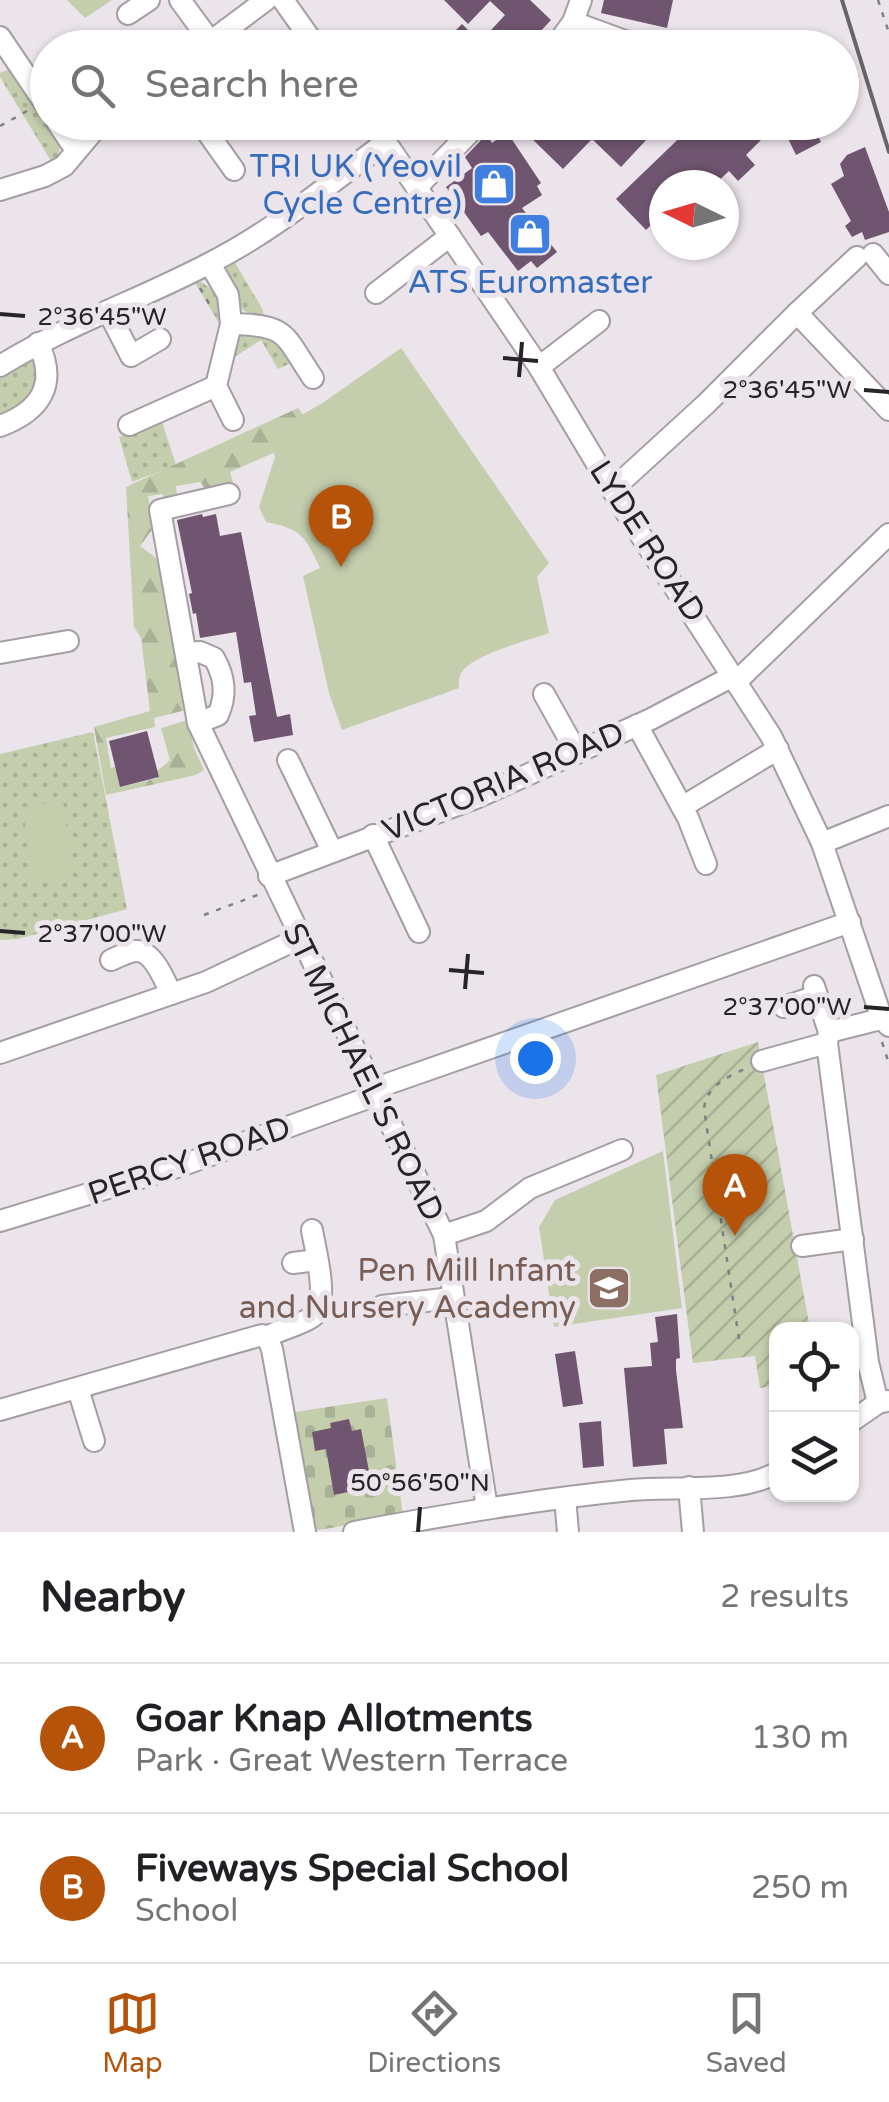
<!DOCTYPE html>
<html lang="en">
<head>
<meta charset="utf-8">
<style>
  body { margin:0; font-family:"Varela Round",sans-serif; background:#f2f2f2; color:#202124 }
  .controls { position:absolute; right:30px; bottom:30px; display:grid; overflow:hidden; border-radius:20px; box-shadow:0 2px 8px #0004 }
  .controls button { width:90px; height:90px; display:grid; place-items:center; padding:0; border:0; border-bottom:2px solid #e0e0e0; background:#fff; color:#202124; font:50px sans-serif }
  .compass { position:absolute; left:649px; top:170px; width:90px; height:90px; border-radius:50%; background:#fff; box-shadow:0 2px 8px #0004; rotate:275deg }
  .you { position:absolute; left:535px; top:1058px; width:35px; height:35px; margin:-25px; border:8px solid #fff; border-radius:50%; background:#1a73e8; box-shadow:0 0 0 15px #1a73e833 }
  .badge { display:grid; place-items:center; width:65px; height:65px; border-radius:50%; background:#b45309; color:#fff; font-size:32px; font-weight:700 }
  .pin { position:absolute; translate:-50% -82px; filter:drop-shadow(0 2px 5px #0008) }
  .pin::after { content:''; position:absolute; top:52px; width:35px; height:30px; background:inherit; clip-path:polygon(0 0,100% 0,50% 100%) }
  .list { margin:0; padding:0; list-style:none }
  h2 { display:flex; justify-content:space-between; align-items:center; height:130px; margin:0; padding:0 40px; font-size:42px }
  h2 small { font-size:32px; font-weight:400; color:#757577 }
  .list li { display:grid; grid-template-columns:65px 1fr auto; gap:30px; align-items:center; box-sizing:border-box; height:150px; padding:0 40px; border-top:2px solid #e0e0e0 }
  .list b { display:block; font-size:38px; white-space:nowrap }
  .list p { margin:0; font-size:32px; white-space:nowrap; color:#757577 }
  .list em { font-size:32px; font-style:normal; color:#757577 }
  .icon { flex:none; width:55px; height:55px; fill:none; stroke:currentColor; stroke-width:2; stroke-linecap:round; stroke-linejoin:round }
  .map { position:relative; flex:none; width:889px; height:1532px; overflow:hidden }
  .search { position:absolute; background:#fff; box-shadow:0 2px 8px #0004; left:30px; right:30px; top:30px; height:110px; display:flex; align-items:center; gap:25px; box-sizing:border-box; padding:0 35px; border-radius:55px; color:#757577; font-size:38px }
  .sheet { height:430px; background:#fff }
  nav { display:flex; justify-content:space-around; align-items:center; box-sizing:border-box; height:140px; border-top:2px solid #e0e0e0; background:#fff; font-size:28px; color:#757577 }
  nav a { display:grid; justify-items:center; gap:5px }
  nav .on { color:#b45309 }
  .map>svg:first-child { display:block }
  .grass { fill:url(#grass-dots) }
  .forest { fill:url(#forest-firs) }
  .cemetery { fill:url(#cemetery-stones) }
  .park { fill:#c4cead }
  .garden { fill:url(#garden-furrows) }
  .building { fill:#6f5570 }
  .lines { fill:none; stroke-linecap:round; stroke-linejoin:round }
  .minor-casing { stroke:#a49ea4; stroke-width:24 }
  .path { stroke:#827e82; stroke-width:2.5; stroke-dasharray:5 8; stroke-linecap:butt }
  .minor { stroke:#fff; stroke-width:20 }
  .rail { stroke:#676467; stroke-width:4 }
  .ticks { fill:none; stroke:#262426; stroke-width:4 }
  .labels { text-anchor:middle; stroke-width:10; stroke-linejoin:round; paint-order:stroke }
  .shop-label { font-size:32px; fill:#366cbe; stroke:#ebe4eb; text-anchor:end }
  .street-label { font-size:32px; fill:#262426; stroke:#ebe4eb }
  .education-label { font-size:32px; fill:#785e54; stroke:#ebe4eb; text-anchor:end }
  .ticks-label { font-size:25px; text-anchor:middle; fill:#262426; stroke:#ebe4eb; stroke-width:10; stroke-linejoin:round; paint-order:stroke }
</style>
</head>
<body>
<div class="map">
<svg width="889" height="1532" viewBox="0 0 889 1532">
  <defs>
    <pattern id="grass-dots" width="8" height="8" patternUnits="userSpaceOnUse" patternTransform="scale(2.5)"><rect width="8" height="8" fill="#c4cead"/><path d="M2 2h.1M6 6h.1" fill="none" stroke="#a8b195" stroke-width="1.8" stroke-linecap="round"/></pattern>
    <pattern id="forest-firs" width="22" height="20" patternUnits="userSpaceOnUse" patternTransform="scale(2.5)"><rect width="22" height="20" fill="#c4cead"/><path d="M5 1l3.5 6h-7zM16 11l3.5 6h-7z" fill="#a8b195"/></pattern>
    <pattern id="cemetery-stones" width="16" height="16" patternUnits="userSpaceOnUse" patternTransform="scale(2.5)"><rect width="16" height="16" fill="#c4cead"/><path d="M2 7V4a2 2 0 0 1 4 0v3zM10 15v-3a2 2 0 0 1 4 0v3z" fill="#a8b195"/></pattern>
    <pattern id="garden-furrows" width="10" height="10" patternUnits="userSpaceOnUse" patternTransform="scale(2.5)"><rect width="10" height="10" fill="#c4cead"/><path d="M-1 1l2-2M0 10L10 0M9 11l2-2" fill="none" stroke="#a8b195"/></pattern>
  </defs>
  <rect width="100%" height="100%" fill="#ebe4eb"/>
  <g class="grass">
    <path d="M8,70L60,146L58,157L51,161L0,77V73Z"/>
    <path d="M234,261L263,310L264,320C236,313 226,293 227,264Z"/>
    <path d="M192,278C211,285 228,301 219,323Z"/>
    <path d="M242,334L275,336L291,363L278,369L261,340L228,361V348Z"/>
    <path d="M40,355C36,395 32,397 0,420V376Z"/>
    <path d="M162,422L176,465L132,482L119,437Z"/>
    <path d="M93,732L127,909L18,939L0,940V754Z"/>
  </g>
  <path class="forest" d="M298,408L310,425L307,438L230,472L234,486L207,491L200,482L176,486L177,496L164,503L163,494L148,496L154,527L140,546L160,561L186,710L154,718L155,727L106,738L111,768L115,767L121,787L158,778L157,771L170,760L161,728L188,720L194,748L204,770L196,775L106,795L94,727L150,711L141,638L134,627L126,487Z"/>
  <path class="cemetery" d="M387,1398L403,1515L314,1531L295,1412Z"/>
  <g class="park">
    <path d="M67,0H112L85,18Z"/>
    <path d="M401,348L549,563L537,577L549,633C529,640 473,655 462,672C458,678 459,682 459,688L342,730L329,693L303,576L320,568C305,536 302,529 266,522L259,507L275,457L269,433L321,404Z"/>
    <path d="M63,801L73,879L33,884L23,807Z"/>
    <path d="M663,1151L682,1308L554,1327L539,1227L555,1200Z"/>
  </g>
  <path class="garden" d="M758,1042L810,1329L776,1330V1385L760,1388L755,1356L693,1363L656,1075Z"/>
  <g class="building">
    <path d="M444,0H530L551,20L525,48H452L445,41L462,24L480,42L505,15L490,1L468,24Z"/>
    <path d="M604,0H673L667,28L601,13Z"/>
    <path d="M539,122H632L648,138L621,167L592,139L563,169L528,135Z"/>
    <path d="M696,122H753L765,136L746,155L755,165L738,181L729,171L714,185H664V233L654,222L646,230L616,199Z"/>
    <path d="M780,122H811L821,142L796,155Z"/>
    <path d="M507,132L541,183L537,186L542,195L522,208L557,252L537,268L531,261L518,271L488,232L481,236L446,187L472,168L465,157L484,137L487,135L492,143Z"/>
    <path d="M865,147L889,212V232L865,240L862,232L852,237L845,226L851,221L831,184L844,176L840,164L847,155Z"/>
    <path d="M202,514L203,517L216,514L220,536L241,532L277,717L290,714L293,735L254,742L249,716L256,715L251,682L244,683L236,632L200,638L196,613L193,614L189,594L192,593L177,520Z"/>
    <path d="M147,731L159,777L120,787L109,741Z"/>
    <path d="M677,1314L680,1358L676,1359V1370L683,1428L664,1429L667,1464L633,1467L624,1368L652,1366L650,1343L658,1342L655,1317Z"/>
    <path d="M575,1351L583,1404L563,1407L555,1354Z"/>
    <path d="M349,1419L352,1431L361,1429L372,1487L334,1495L326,1449L315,1451L312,1432L331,1428L330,1423Z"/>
    <path d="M601,1421L604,1466L583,1468L579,1423Z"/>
  </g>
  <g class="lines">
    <g class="minor-casing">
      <g id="minor">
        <path d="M180,0L210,41"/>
        <path d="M283,0L317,48"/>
        <path d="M128,14L149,0"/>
        <path d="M573,22L644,48"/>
        <path d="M227,29L242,48"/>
        <path d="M0,37L48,108"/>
        <path d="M202,48L266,0"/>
        <path d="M554,48L573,22L581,0"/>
        <path d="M57,122L75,149"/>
        <path d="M200,122L234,170"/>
        <path d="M372,122L539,367L627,514L771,736L822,843L882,1019L889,1026"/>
        <path d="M417,187L480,122"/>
        <path d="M0,190L45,176L64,166L101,122"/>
        <path d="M873,254L889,274"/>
        <path d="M376,293L450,236"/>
        <path d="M108,311L131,356L160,339"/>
        <path d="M797,313L889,410"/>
        <path d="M231,324C289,325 283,334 313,378"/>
        <path d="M0,366C66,325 139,300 208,264C272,232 328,185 386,142"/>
        <path d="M539,367L599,321"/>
        <path d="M216,386L233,420"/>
        <path d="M129,425L216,386L231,324L228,295L210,264"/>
        <path d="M0,426C41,411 58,384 38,343"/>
        <path d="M612,490L706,404L797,313L857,257"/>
        <path d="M229,494L160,510L198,723L444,1235L487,1508"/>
        <path d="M0,653L68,641"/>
        <path d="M186,653L200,652L214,658C225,677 227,695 218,715L198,723"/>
        <path d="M736,682L889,534"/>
        <path d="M544,694L577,753"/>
        <path d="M637,725L688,818L706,864"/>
        <path d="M288,760L332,851"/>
        <path d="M682,807L778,749"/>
        <path d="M373,835L419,932"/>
        <path d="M822,843L889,816"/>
        <path d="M269,876L476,798L651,719L733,676"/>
        <path d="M111,960C118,957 127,952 135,951C152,949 165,980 171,994"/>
        <path d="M814,986L829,1032"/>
        <path d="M784,1007L817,996"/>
        <path d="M0,1053L206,982L300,938"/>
        <path d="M762,1061L827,1043"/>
        <path d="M373,1089L850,922"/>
        <path d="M0,1221L183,1165L376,1095"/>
        <path d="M444,1235L486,1221L530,1188L622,1150"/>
        <path d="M802,1246L853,1239"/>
        <path d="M293,1263L317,1260"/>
        <path d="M382,1306L452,1298"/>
        <path d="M267,1337C281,1329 301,1325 312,1317C331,1304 315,1250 312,1230"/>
        <path d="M78,1389L94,1441"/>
        <path d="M878,1403L868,1362L827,1043L829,1032L889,1017"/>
        <path d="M0,1410L262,1335L267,1337L272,1349L305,1532"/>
        <path d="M852,1421L878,1403L887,1401"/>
        <path d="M689,1487L693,1532"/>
        <path d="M565,1498L568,1532"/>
        <path d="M354,1532C446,1515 538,1499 631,1490C674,1486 739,1494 776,1473"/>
      </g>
    </g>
    <g class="path">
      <path d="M878,0L889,33"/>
      <path d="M0,126L29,110"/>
      <path d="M200,288L211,307"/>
      <path d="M204,915L260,894"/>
      <path d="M882,1042L889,1064"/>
      <path d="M739,1339L704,1109C706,1085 730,1076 749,1067"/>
    </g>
    <use href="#minor" class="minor"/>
    <path class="rail" d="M842,0L889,152"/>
  </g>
  <path class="ticks" d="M0,314L25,316M503,358L538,361M519,377L522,342M864,390L889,392M0,931L25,933M449,970L484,973M465,989L468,954M864,1007L889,1009M418,1532L420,1507"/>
  <defs>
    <g id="shop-square" transform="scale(2.25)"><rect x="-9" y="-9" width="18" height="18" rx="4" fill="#3f7fe0" stroke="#ebe4eb"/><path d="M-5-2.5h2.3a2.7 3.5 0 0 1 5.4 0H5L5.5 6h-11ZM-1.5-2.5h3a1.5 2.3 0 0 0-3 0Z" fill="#fff"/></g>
    <g id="school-square" transform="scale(2.25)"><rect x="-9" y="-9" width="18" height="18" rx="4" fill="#8d6e63" stroke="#ebe4eb"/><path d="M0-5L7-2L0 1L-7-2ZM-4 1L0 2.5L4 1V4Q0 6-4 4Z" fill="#fff"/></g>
  </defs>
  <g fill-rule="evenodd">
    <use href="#shop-square" x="494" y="184"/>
    <use href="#shop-square" x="530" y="234"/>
    <use href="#school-square" x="609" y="1288"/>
  </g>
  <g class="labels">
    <g class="shop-label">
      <text x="462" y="177">TRI UK (Yeovil<tspan x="462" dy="37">Cycle Centre)</tspan></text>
      <text x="530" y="293" text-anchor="middle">ATS Euromaster</text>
    </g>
    <g class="street-label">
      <text transform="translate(648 541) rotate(57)" y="11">LYDE ROAD</text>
      <text transform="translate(503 781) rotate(-23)" y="11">VICTORIA ROAD</text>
      <text transform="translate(364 1072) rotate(64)" y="11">ST MICHAEL'S ROAD</text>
      <text transform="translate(189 1160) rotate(-19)" y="11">PERCY ROAD</text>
    </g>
    <g class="education-label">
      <text x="576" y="1281">Pen Mill Infant<tspan x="576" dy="37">and Nursery Academy</tspan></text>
    </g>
  </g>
  <g class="ticks-label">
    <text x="102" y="325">2°36'45"W</text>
    <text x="787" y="398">2°36'45"W</text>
    <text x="102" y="942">2°37'00"W</text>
    <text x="787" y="1015">2°37'00"W</text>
    <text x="420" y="1491">50°56'50"N</text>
  </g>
</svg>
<div class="controls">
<button><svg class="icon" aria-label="locate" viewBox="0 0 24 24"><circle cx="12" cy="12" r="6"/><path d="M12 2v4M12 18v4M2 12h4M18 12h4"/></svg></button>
<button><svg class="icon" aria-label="layers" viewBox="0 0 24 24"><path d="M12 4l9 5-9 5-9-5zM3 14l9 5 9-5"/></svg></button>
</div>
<svg class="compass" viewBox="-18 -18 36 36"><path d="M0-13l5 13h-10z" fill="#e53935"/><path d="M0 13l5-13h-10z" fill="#757577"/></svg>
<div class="you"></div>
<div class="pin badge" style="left:735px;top:1236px">A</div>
<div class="pin badge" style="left:341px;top:567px">B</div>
<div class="search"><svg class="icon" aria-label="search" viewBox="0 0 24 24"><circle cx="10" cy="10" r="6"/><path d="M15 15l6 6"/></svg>Search here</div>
</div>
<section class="sheet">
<h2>Nearby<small>2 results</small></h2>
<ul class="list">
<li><span class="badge">A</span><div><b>Goar Knap Allotments</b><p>Park · Great Western Terrace</p></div><em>130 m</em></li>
<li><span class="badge">B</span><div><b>Fiveways Special School</b><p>School</p></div><em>250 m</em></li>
</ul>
</section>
<nav>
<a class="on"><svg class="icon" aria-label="map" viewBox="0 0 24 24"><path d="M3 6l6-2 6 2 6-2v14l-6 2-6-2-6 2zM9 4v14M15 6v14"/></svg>Map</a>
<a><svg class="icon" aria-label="directions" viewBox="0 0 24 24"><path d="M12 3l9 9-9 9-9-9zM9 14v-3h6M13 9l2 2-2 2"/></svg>Directions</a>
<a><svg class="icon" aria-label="saved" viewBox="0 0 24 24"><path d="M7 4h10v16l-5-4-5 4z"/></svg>Saved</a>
</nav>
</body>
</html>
